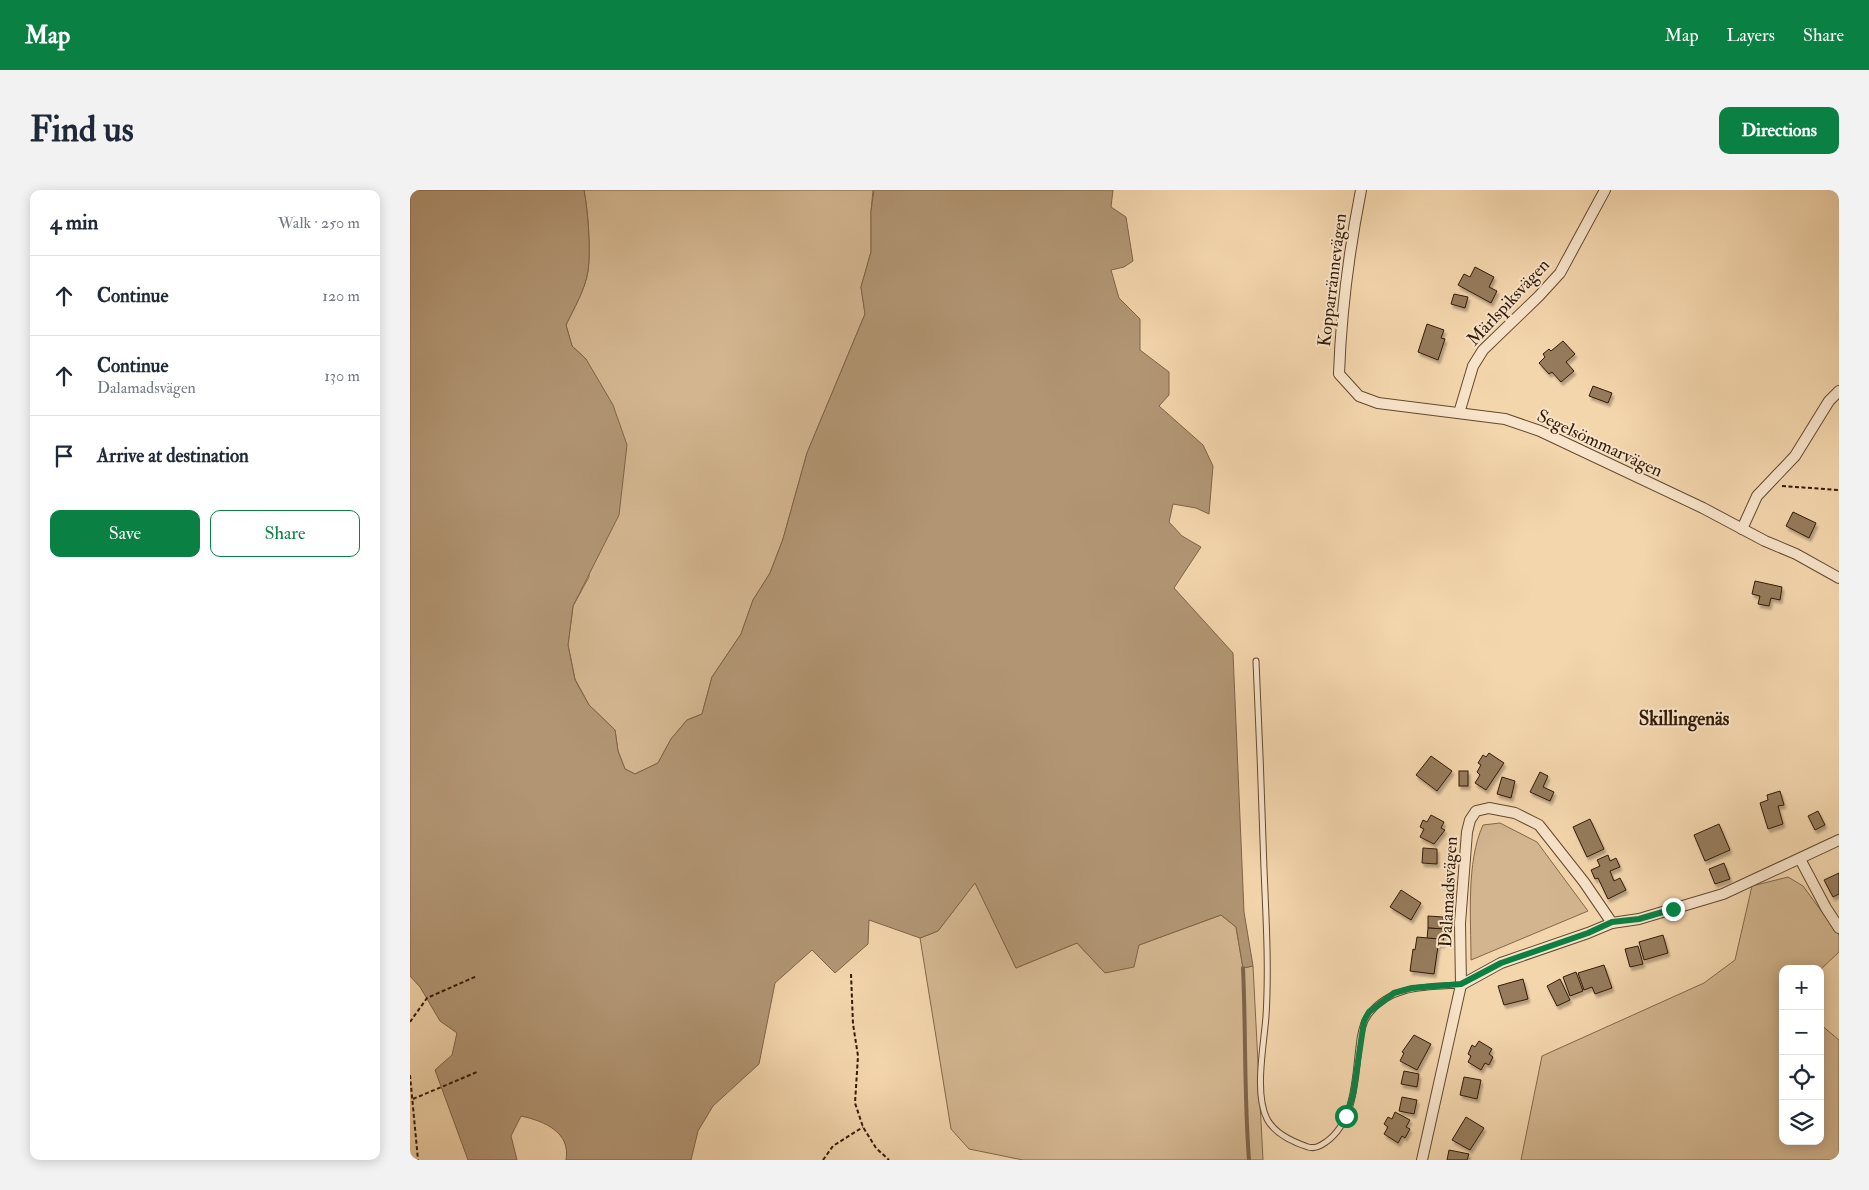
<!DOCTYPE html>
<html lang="en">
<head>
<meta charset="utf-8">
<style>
  body { margin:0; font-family:"IM FELL Double Pica",serif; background:#f2f2f3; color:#1f2937 }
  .controls { position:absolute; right:15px; bottom:15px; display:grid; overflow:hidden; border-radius:10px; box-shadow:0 2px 12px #0003 }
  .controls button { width:45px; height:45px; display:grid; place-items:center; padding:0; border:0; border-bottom:1px solid #e0e1e3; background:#fff; color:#1f2937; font:25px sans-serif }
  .stop { position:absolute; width:15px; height:15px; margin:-11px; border:4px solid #0b8043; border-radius:50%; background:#fff }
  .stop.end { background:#0b8043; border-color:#fff; box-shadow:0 1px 5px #0008 }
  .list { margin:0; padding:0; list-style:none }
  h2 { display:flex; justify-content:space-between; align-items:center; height:65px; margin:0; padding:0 20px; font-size:21px }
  h2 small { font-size:16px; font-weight:400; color:#747a83 }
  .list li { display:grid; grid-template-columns:32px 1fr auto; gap:15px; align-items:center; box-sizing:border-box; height:80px; padding:0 20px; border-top:1px solid #e0e1e3 }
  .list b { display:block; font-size:19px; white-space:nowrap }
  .list p { margin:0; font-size:16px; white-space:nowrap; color:#747a83 }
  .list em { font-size:16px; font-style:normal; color:#747a83 }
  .actions { display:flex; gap:10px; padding:15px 20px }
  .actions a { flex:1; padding:11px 0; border:1px solid #0b8043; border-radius:10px; text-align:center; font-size:18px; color:#0b8043 }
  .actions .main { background:#0b8043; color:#fff }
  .icon { flex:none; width:28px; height:28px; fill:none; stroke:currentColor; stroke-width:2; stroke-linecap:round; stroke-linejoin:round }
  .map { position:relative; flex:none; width:1429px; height:970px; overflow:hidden; border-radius:10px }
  header { display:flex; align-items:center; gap:30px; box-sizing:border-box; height:70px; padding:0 25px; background:#0b8043; color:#fff }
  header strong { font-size:24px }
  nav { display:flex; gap:28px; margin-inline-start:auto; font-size:18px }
  .intro { display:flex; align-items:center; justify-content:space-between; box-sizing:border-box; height:120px; padding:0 30px }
  h1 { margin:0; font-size:35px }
  .button { padding:12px 22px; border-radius:10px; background:#0b8043; color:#fff; font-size:18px; font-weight:700 }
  main { display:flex; gap:30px; padding:0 30px }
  aside { flex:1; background:#fff; border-radius:10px; box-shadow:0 2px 12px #0003 }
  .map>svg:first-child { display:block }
  .green { fill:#d3b690; stroke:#82684a }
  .water { fill:#b29674; stroke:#7e6448 }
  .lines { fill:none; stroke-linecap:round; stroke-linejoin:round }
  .stream { stroke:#7e6448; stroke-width:4 }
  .building { fill:#967c5c; stroke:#311a05; filter:url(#shadow) }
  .service-casing { stroke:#62492f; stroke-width:7 }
  .minor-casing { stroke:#62492f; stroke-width:12 }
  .path { stroke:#311a05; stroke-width:2; stroke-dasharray:4 2.5; stroke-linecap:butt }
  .service { stroke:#f8e4ca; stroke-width:5 }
  .minor { stroke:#f8e4ca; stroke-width:10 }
  .route { stroke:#0b8043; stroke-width:6 }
  .labels { text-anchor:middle; stroke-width:4; stroke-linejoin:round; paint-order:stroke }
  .street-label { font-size:18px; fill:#311a05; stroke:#f8e4ca }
  .neighbourhood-label { font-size:19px; font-weight:bold; fill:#311a05; stroke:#f8e4ca }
</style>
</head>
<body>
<header>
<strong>Map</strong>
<nav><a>Map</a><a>Layers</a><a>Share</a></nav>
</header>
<div class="intro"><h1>Find us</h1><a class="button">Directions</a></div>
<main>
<aside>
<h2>4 min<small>Walk · 250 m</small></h2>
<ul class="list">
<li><svg class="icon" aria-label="ahead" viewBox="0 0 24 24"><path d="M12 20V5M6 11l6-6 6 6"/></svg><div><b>Continue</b></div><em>120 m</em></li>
<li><svg class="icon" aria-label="ahead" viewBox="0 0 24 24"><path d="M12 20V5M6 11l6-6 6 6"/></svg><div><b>Continue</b><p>Dalamadsvägen</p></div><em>130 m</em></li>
<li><svg class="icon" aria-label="arrive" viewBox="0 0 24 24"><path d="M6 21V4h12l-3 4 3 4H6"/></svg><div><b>Arrive at destination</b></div></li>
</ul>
<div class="actions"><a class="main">Save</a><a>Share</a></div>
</aside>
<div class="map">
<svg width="1429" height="970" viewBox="0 0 1429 970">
  <defs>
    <filter id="shadow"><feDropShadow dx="2" dy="3.5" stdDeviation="1" flood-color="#0004"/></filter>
  </defs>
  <rect width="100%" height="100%" fill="#f4d6ad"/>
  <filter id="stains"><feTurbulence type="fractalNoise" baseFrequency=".004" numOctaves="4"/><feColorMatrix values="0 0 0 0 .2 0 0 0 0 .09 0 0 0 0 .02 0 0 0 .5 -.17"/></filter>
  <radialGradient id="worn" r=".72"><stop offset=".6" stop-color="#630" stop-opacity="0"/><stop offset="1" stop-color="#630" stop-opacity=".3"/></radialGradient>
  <g class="green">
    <path d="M174,0H463L461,21V62L451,97L455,124L397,263L373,349L360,383L343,410L331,444L302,487L292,524L277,530L261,549L248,573L225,584L215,579L208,561L205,540L179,515L165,489L158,455L163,416L179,387L176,169L162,156L156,135C164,118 175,100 178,81C181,60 178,21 174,0Z"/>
    <path d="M1090,633L1127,652L1178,721L1061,770C1061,729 1056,672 1073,635Z"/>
    <path d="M1378,687L1393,696L1429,745V762L1410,780L1373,779V951H1410V834L1429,850V970H1111L1132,866L1294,793L1325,770L1342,696Z"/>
    <path d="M565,692L606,778L667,753L695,783L729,755L811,725L826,737L833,778L843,776L853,970H613L559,959L541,939L510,748L528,741Z"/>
  </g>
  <path class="water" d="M0,0H174C178,21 181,60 178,81C175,100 164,118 156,135L162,156L176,169L203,215L217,255L209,325L163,416L158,455L165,490L179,515L205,540L208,561L215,579L225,584L248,573L261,549L277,530L292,524L302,487L331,444L343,410L360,383L373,349L397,263L455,124L451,97L461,62V21L464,0H703L701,17L716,27L723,71L714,77L701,80L709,108L730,129V160L759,182V205L749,216L793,255L803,276L799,324L786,318L763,314L759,332L772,346L791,357L764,398L823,463L834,722L843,776L833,778L826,737L811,725L729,755L724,777L695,783L667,753L606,778L565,693L528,741L510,748L459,730L458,754L425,783L402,760L365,793L349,874L303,916L288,941L281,970H156C161,942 134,931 111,926L101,946L107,970H58L25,880L42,865L47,843L30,831L10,797L0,786Z"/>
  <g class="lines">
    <path class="stream" d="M833,778C836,842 834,906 839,970"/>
  </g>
  <g class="building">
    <path d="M1065,77L1084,87L1079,97L1087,101L1081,113L1048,95L1054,84L1060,87Z"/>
    <path d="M1044,104L1058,107L1055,118L1041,114Z"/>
    <path d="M1017,134L1034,140L1031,148L1035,149L1028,170L1008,162Z"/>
    <path d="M1153,151L1165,164L1156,172L1164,181L1151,192L1142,182L1139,184L1129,173L1135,167L1133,164L1139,159L1141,161Z"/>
    <path d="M1183,196L1202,203L1198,213L1179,206Z"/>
    <path d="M1383,322L1406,333L1399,348L1376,336Z"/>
    <path d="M1345,391L1372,397L1370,410L1361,408L1359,416L1348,414L1350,406L1342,404Z"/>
    <path d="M1079,563L1094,573L1076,600L1065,593L1070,585L1067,582L1071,575L1068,573L1073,565L1076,567Z"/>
    <path d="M1021,566L1042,581L1027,601L1006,585Z"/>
    <rect x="1049" y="581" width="9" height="15"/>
    <path d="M1130,582L1138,586L1133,597L1144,602L1140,611L1120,602Z"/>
    <path d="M1092,587L1105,591L1101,608L1087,604Z"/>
    <path d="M1370,601L1374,615L1368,616L1373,634L1358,639L1350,613L1358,610L1357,605Z"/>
    <path d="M1408,621L1415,635L1405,640L1398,626Z"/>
    <path d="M1021,625L1034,632L1031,638L1035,640L1024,654L1010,647L1014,639L1010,637L1013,630L1017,632Z"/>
    <path d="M1180,629L1194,659L1177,667L1163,637Z"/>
    <path d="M1309,634L1320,660L1295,671L1284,645Z"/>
    <path d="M1013,658L1027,659V674L1012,673Z"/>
    <path d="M1198,665L1200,671L1206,668L1210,677L1200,681L1204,691L1210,688L1216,700L1198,709L1188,688L1185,689L1181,680L1190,676L1187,670Z"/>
    <path d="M1314,673L1320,689L1305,694L1299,679Z"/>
    <path d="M1429,683V704L1423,707L1414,690Z"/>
    <path d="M991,700L1011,713L1001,730L980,717Z"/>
    <path d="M1018,726L1033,727L1034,739L1018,738Z"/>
    <path d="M1018,738L1034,739L1033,754H1029V749H1017Z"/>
    <path d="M1253,745L1258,763L1234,770L1229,752Z"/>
    <path d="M1007,747L1029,749L1024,784L1000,781L1003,759L1005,760Z"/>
    <path d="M1228,756L1233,774L1220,777L1215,759Z"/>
    <path d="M1194,775L1202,798L1185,804L1182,797L1174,800L1168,783Z"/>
    <path d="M1166,782L1173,801L1160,806L1153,787Z"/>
    <path d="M1113,789L1118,809L1094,815L1088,796Z"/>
    <path d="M1150,789L1160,810L1147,816L1137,796Z"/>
    <path d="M1004,845L1021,854L1007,880L990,871L994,863L992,862Z"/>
    <path d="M1069,851L1082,859L1079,864L1083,867L1079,875L1075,873L1071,880L1058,872L1061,866L1058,864L1062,855L1065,857Z"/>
    <path d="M994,881L1009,884L1007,897L991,894Z"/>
    <path d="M1054,887L1071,890L1067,909L1050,905Z"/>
    <path d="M992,907L1007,910L1004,924L989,921Z"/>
    <path d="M985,922L1000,930L996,937L1000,939L995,948L992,946L988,953L974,944L978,937L974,934L978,927L982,929Z"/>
    <path d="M1056,927L1074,938L1060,960L1042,950Z"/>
    <path d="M1039,960L1059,964L1057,970H1037Z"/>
  </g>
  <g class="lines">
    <g class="service-casing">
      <path id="service" d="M846,471C849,540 852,610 854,679C856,728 859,777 856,826C854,855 844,903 857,929C865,944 883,952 898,957C905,959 910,956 916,952C945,931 945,889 949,857C950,846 952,833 959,824C981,795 1018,797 1051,795"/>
    </g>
    <g class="minor-casing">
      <g id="minor">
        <path d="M951,0C939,61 931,122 929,184L949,206L968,213L1095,229L1130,241L1293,318L1355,351L1386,364L1429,388"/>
        <path d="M1049,223L1063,176L1073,160L1129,106L1150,83L1195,0"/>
        <path d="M1332,339L1347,306L1385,266L1419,211L1429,201"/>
        <path d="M1390,669L1416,718L1429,738"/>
        <path d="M1051,795L1091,773L1178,743L1202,733"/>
        <path d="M1012,970L1051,795L1050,733L1057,642L1060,630L1066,621L1079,618L1105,623L1129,635L1174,692L1202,733L1229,729L1313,704L1429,650"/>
      </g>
    </g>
    <g class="path">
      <path d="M1372,296L1429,300"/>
      <path d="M441,784L443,834L448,866L445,913L453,937L466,958L479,970"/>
      <path d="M0,832L17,808L67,786"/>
      <path d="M0,885L8,970"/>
      <path d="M3,909L67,882"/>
      <path d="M413,970L423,956L453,937"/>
    </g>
    <use href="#service" class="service"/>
    <use href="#minor" class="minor"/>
  </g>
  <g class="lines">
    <path class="route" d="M936,926L943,905L954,831L959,822L984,803L1002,798L1051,794L1091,773L1178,743L1202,732L1229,729L1263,719"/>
  </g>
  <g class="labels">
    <g class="street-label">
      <text transform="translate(922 90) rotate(-83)" y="6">Kopparrännevägen</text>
      <text transform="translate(1098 112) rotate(-47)" y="6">Märlspiksvägen</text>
      <text transform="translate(1190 253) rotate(25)" y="6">Segelsömmarvägen</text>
      <text transform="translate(1038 702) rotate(-87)" y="6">Dalamadsvägen</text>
    </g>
    <g class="neighbourhood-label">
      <text x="1274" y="535">Skillingenäs</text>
    </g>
  </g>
  <rect width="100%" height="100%" filter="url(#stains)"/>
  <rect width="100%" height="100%" fill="url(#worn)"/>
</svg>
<div class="controls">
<button>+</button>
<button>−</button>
<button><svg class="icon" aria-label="locate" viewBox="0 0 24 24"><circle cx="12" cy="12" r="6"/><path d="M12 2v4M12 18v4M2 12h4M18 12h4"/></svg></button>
<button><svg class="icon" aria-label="layers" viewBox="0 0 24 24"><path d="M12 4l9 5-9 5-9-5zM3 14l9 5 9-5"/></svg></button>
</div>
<div class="stop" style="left:936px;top:926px"></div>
<div class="stop end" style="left:1263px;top:719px"></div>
</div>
</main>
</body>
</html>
